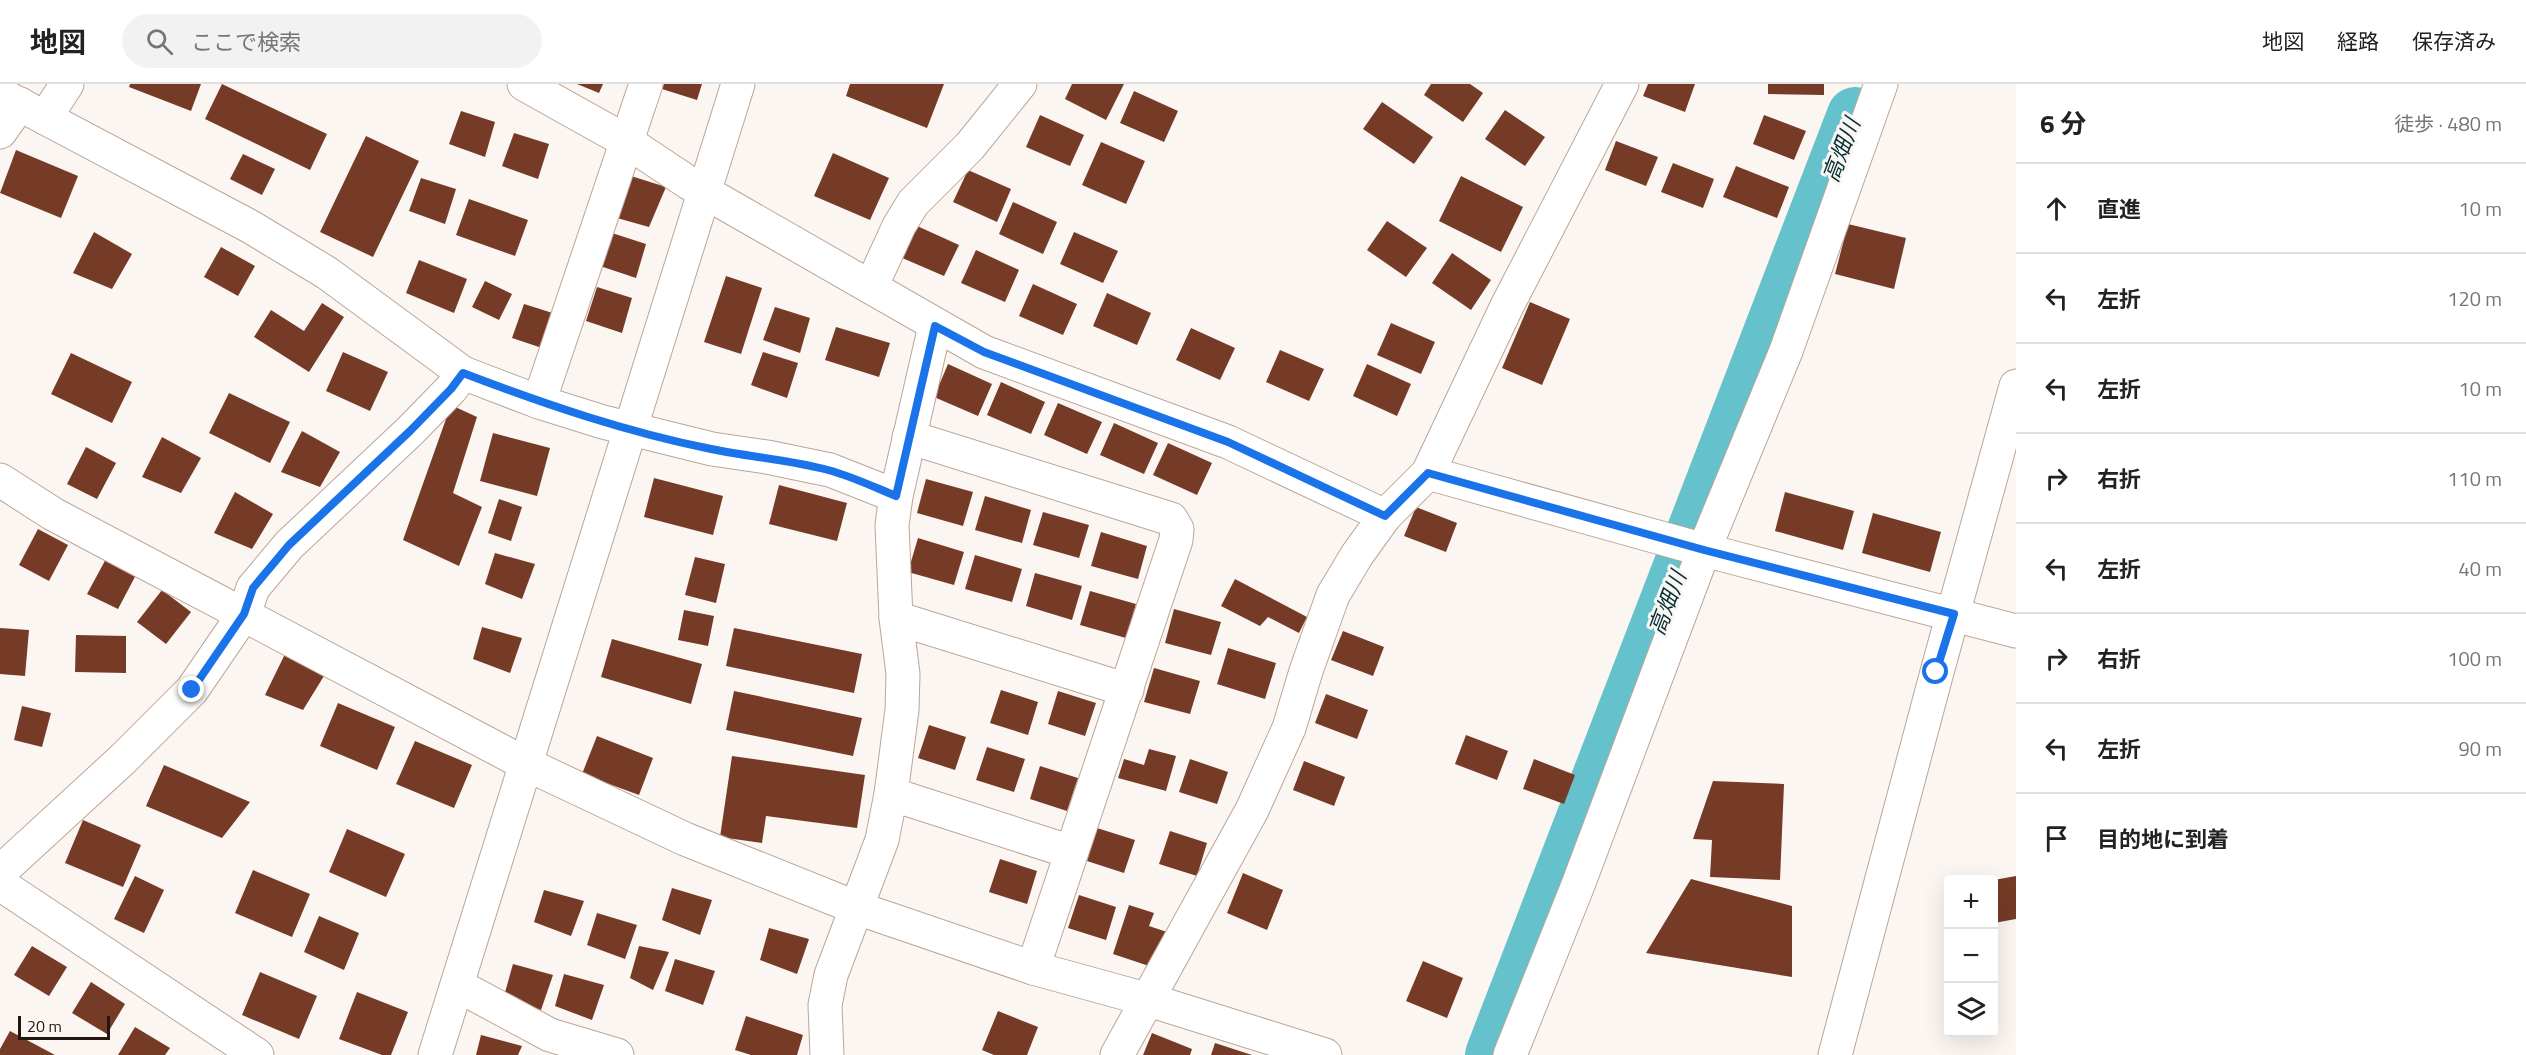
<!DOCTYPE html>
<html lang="ja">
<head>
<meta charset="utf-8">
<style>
  body { margin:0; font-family:"Titillium Web","Noto Sans JP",sans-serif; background:#f2f2f2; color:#222 }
  .controls { position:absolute; right:18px; bottom:18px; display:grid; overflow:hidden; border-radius:6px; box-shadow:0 6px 24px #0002 }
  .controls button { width:54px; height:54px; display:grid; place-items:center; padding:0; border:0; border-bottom:2px solid #e0e0e0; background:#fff; color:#222; font:30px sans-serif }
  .scale { position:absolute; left:18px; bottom:15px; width:92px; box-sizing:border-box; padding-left:6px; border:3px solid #211712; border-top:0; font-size:16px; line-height:21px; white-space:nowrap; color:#211712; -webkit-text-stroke:4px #fcf6f3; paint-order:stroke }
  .stop { position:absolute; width:18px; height:18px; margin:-14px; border:4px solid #1a73e8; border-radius:50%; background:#fff }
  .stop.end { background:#1a73e8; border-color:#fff; box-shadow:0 2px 6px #0008 }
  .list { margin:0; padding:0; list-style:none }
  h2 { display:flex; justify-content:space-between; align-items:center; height:78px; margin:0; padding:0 24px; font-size:26px }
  h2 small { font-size:20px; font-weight:400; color:#767676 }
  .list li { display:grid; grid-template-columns:39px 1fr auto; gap:18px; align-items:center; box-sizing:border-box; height:90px; padding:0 24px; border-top:2px solid #e0e0e0 }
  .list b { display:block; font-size:22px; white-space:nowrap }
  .list em { font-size:20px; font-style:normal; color:#767676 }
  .icon { flex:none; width:33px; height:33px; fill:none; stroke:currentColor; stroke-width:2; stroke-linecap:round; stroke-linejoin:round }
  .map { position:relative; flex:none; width:2016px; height:971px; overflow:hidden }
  header { display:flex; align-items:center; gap:36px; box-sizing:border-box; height:84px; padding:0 30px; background:#fff; border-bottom:2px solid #e0e0e0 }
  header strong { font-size:28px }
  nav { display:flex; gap:33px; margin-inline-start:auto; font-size:21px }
  .search { width:420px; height:54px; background:#f2f2f2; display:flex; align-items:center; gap:15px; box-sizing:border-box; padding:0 21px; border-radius:33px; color:#767676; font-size:22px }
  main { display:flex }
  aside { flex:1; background:#fff }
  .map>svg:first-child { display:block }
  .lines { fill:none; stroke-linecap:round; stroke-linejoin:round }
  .river { stroke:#65c1cc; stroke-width:56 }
  .building { fill:#763b27 }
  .minor-casing { stroke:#bea495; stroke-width:35 }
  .minor { stroke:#fff; stroke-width:33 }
  .route { stroke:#1a73e8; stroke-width:8 }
  .labels { text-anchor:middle; stroke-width:6; stroke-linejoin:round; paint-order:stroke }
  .water-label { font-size:22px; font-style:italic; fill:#013035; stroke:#fcf6f3 }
</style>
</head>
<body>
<header>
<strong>地図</strong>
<div class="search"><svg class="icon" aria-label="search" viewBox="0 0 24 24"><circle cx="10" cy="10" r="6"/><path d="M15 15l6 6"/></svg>ここで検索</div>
<nav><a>地図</a><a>経路</a><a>保存済み</a></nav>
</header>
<main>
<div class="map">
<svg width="2016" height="971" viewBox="0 0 2016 971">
  <rect width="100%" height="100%" fill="#fcf6f3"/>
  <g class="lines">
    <path class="river" d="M1493,971L1855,31"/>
  </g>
  <g class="building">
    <path d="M130,0H201L191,27L129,3Z"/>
    <path d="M222,0L327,50L310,86L205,35Z"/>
    <path d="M577,0H603L599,9Z"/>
    <path d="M664,0H702L697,16L662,5Z"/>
    <path d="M850,0H944L927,44L846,12Z"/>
    <path d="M1072,0H1124L1106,36L1065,15Z"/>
    <path d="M1431,0H1470L1483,9L1463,38L1424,11Z"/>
    <path d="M1648,0H1695L1685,28L1643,12Z"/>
    <path d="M1768,0H1824V11L1768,10Z"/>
    <path d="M1134,7L1178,27L1164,58L1120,39Z"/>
    <path d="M1382,18L1433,53L1414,80L1363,45Z"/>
    <path d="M1505,26L1545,53L1525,82L1485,55Z"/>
    <path d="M461,27L495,38L485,73L449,60Z"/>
    <path d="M1040,31L1084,51L1070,82L1026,63Z"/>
    <path d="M1764,31L1806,47L1794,76L1753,60Z"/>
    <path d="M514,49L549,60L538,95L502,82Z"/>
    <path d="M366,52L419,77L373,173L320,148Z"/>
    <path d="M1616,57L1658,73L1646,102L1605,86Z"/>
    <path d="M1101,58L1145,77L1126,120L1082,101Z"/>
    <path d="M16,66L78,92L61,134L0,109Z"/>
    <path d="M833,69L889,94L870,136L814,112Z"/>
    <path d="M243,70L275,85L262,111L230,95Z"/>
    <path d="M1673,79L1714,95L1703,124L1661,108Z"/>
    <path d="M1736,82L1789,103L1777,134L1723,113Z"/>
    <path d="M968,86L1011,105L997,138L953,118Z"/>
    <path d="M631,92L666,103L649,143L617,134Z"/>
    <path d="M1461,92L1523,123L1501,168L1439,137Z"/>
    <path d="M421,94L456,105L445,140L409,127Z"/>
    <path d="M469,115L528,136L515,172L456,151Z"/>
    <path d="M1013,118L1057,138L1043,170L999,150Z"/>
    <path d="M1387,137L1427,164L1406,193L1367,166Z"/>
    <path d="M1848,140L1906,154L1894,205L1835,190Z"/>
    <path d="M915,141L959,161L944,192L900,173Z"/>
    <path d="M94,148L132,170L112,205L73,189Z"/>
    <path d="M1074,148L1118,167L1103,199L1060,180Z"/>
    <path d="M612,149L646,160L636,194L600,182Z"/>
    <path d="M221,163L255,182L238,212L204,193Z"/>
    <path d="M976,166L1019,186L1005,218L961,199Z"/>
    <path d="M1452,169L1491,196L1471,226L1432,199Z"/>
    <path d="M419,176L467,195L454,229L406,209Z"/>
    <path d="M726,192L762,204L741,270L704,258Z"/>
    <path d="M485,197L512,210L499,236L472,223Z"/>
    <path d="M1033,200L1077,220L1063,251L1019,232Z"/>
    <path d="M597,203L632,214L622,249L586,237Z"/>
    <path d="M1107,209L1151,229L1137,261L1093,242Z"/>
    <path d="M1530,218L1570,235L1542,301L1502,284Z"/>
    <path d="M322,219L344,233L309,288L254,253L271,226L304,247Z"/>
    <path d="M524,220L559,231L548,266L512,254Z"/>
    <path d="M775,223L810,234L800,269L763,256Z"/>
    <path d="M1391,239L1435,258L1421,290L1377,271Z"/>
    <path d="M836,243L890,259L879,293L825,276Z"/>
    <path d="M1191,244L1235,264L1220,296L1176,276Z"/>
    <path d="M1280,266L1324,285L1309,317L1266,298Z"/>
    <path d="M343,268L388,288L370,327L326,307Z"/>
    <path d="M763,268L798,279L787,314L751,301Z"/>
    <path d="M71,269L132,298L112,339L51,310Z"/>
    <path d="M948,280L992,300L978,332L934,313Z"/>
    <path d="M1367,280L1411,300L1397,332L1353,312Z"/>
    <path d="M1001,298L1045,318L1031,350L987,331Z"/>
    <path d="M229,309L290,338L270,379L209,349Z"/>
    <path d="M1058,319L1102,338L1087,370L1044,351Z"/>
    <path d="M451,321L477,333L453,409L482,423L459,482L403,456Z"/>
    <path d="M1114,339L1158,359L1144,390L1100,371Z"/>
    <path d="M302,347L340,368L320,403L281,388Z"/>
    <path d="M493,349L550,364L537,412L480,397Z"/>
    <path d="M162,353L201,374L181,409L142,393Z"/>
    <path d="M1168,359L1212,379L1197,411L1153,391Z"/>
    <path d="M86,363L116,379L97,415L67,400Z"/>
    <path d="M654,394L723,412L713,451L644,433Z"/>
    <path d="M926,395L973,408L963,442L917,429Z"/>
    <path d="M779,401L847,419L837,457L769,440Z"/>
    <path d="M235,408L273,430L252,465L214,449Z"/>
    <path d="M1785,408L1854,427L1843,466L1775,447Z"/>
    <path d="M985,412L1031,426L1022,459L975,446Z"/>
    <path d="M499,415L522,423L511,457L488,449Z"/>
    <path d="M1416,423L1457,439L1446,468L1404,452Z"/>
    <path d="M1043,428L1089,441L1079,474L1033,461Z"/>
    <path d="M1873,429L1941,448L1930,488L1862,469Z"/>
    <path d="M38,445L68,461L49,497L19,481Z"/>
    <path d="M1101,448L1147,462L1138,495L1091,482Z"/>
    <path d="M918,454L964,468L954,501L908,488Z"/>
    <path d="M495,469L535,480L522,515L485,500Z"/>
    <path d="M975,471L1022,485L1012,518L965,505Z"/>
    <path d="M107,473L137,489L118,525L87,510Z"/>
    <path d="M695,473L725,480L716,519L685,511Z"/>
    <path d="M1035,489L1082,502L1072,536L1026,522Z"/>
    <path d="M1235,495L1307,533L1299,549L1268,533L1260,542L1221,522Z"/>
    <path d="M162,506L191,528L166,560L137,538Z"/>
    <path d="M1090,507L1136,520L1126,554L1080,541Z"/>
    <path d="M1174,525L1221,538L1211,571L1165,559Z"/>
    <path d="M684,526L714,532L708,562L678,556Z"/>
    <path d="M482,543L522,554L510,589L473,575Z"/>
    <path d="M0,544L29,546L25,592L0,590Z"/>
    <path d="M734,544L862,570L854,609L726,582Z"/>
    <path d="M1343,547L1384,563L1373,592L1331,576Z"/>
    <path d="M76,551L126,552V589L75,588Z"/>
    <path d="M612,555L702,580L691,620L601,593Z"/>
    <path d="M1228,564L1276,579L1265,615L1217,600Z"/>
    <path d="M285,570L324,592L303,626L265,611Z"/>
    <path d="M1154,584L1200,597L1190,630L1144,618Z"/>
    <path d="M1001,606L1038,618L1028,651L990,639Z"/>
    <path d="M734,607L862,634L853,672L726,646Z"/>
    <path d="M1058,607L1096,619L1085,652L1048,640Z"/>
    <path d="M1326,610L1368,626L1357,655L1315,639Z"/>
    <path d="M338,619L395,643L377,686L320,662Z"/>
    <path d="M22,622L51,629L42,663L14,656Z"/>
    <path d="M929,641L966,653L955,686L918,674Z"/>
    <path d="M1466,651L1508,667L1497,696L1455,680Z"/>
    <path d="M597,652L653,674L639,711L582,690Z"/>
    <path d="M415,657L472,681L454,724L396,700Z"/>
    <path d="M987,663L1025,675L1014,708L976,696Z"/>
    <path d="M1149,665L1176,672L1166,707L1118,694L1124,675L1144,681Z"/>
    <path d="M732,672L865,691L857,744L766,732L762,759L720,753Z"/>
    <path d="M1190,675L1228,688L1217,720L1179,708Z"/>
    <path d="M1534,675L1575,691L1564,720L1523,705Z"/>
    <path d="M1304,677L1345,693L1334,722L1293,706Z"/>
    <path d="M164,681L250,718L222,754L146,722Z"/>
    <path d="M1040,682L1078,694L1067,727L1030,715Z"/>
    <path d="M1713,697L1784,700L1780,796L1710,793L1712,756L1693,755Z"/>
    <path d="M83,736L141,761L123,803L65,779Z"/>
    <path d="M1097,744L1135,756L1124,789L1087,777Z"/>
    <path d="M347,745L405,770L386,813L329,788Z"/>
    <path d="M1170,747L1207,759L1197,792L1159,780Z"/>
    <path d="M1000,775L1037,787L1027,820L989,808Z"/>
    <path d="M253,786L310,810L292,853L235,829Z"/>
    <path d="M1243,789L1283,806L1267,846L1227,829Z"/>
    <path d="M135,792L164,806L144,849L114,835Z"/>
    <path d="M2016,792V835L1994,839V796Z"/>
    <path d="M1691,795L1792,822V893L1646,869Z"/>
    <path d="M672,804L712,816L700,851L662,836Z"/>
    <path d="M544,806L584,817L571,852L534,838Z"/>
    <path d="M1079,811L1116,823L1106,856L1068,844Z"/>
    <path d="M1129,821L1154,829L1149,842L1167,848L1155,884L1113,870Z"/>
    <path d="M597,829L637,841L625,875L587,861Z"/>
    <path d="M319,832L359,849L344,886L304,868Z"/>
    <path d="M769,844L809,855L797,890L760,876Z"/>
    <path d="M32,862L67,883L49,912L14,891Z"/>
    <path d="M639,862L669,868L653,906L630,894Z"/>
    <path d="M675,875L715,887L703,921L665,907Z"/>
    <path d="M1423,877L1463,894L1447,934L1406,917Z"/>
    <path d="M513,880L553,891L541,926L504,912Z"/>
    <path d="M260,888L317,912L299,955L242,931Z"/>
    <path d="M564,890L604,901L592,936L555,922Z"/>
    <path d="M91,898L125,920L107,950L72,929Z"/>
    <path d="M357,908L408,928L391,971H382L339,955Z"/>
    <path d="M998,927L1038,943L1027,971H994L982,966Z"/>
    <path d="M746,932L803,951L797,971H751L735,966Z"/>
    <path d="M135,943L170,964L165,971H118Z"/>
    <path d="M10,947L55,971H0V965Z"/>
    <path d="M1152,949L1192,965L1190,971H1143Z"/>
    <path d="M481,951L522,962L518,971H476Z"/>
    <path d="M1215,959L1252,971H1211Z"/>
  </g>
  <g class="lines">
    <g class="minor-casing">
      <g id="minor">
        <path d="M524,0L626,57L689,99L984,268L1228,358L1385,432"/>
        <path d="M0,10L251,143L327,189L463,289L539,318L603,338L712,365L767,373L830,386L896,412"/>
        <path d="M45,34L67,0"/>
        <path d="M0,48L20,20"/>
        <path d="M871,203L899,142L913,119L970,62L1020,0"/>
        <path d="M539,318L646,0"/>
        <path d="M909,353L1171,435L1177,445L1176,456L1033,884"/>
        <path d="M1428,389L1704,466L2016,547"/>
        <path d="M0,396L53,430L524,679L685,755L857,824L1033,884L1149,916L1325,971"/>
        <path d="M896,534L1127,606"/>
        <path d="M891,710L1071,768"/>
        <path d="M0,788L124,674L192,606L244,530L253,504L289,461L410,347L451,305L463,289"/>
        <path d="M0,800L257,971"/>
        <path d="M457,901L550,951L617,971"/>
        <path d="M435,971L738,0"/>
        <path d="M827,971L825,921L831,891L882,756L891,710L902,626L903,590L896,534L892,441L896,412L935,242"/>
        <path d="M1117,971L1252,726L1289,644L1306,587L1333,511L1357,471L1385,432L1428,389L1507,222L1622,0"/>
        <path d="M1510,971L1578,801L1704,466L1786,267L1881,0"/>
        <path d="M1835,971L1937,588L2016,302"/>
      </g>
    </g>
    <use href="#minor" class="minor"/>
  </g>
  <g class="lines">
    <path class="route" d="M192,606L244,530L253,504L289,461L410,347L451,305L463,289C544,320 626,348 711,365C750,373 790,376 828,386C851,392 874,403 896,412L935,242L984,268L1228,358L1385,432L1428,389L1704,466L1954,530L1936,588"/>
  </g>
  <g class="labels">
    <g class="water-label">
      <text transform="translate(1841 66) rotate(-69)" y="8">高畑川</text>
      <text transform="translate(1667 519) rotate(-69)" y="8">高畑川</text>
    </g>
  </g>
</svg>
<div class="controls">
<button>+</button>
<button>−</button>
<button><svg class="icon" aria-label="layers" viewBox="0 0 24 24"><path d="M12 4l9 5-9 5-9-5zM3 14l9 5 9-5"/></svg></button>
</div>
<div class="scale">20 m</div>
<div class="stop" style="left:1936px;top:588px"></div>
<div class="stop end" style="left:192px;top:606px"></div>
</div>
<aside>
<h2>6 分<small>徒歩 · 480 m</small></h2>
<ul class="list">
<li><svg class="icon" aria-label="ahead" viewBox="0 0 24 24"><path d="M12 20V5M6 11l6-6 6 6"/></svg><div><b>直進</b></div><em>10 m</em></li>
<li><svg class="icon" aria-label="left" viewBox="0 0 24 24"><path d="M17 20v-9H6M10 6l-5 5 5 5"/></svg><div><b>左折</b></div><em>120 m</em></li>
<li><svg class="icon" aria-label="left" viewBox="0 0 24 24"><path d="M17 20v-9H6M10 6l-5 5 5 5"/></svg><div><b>左折</b></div><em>10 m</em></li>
<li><svg class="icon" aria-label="right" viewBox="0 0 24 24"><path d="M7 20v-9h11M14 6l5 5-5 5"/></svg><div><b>右折</b></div><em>110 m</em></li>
<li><svg class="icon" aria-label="left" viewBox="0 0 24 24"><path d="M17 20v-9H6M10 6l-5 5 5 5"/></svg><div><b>左折</b></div><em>40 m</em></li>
<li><svg class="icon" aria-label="right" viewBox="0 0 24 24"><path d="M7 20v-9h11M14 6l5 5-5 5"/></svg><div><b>右折</b></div><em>100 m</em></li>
<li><svg class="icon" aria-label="left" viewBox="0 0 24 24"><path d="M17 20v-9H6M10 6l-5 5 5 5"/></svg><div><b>左折</b></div><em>90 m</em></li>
<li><svg class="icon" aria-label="arrive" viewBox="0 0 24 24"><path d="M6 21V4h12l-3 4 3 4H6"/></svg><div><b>目的地に到着</b></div></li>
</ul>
</aside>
</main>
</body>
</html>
